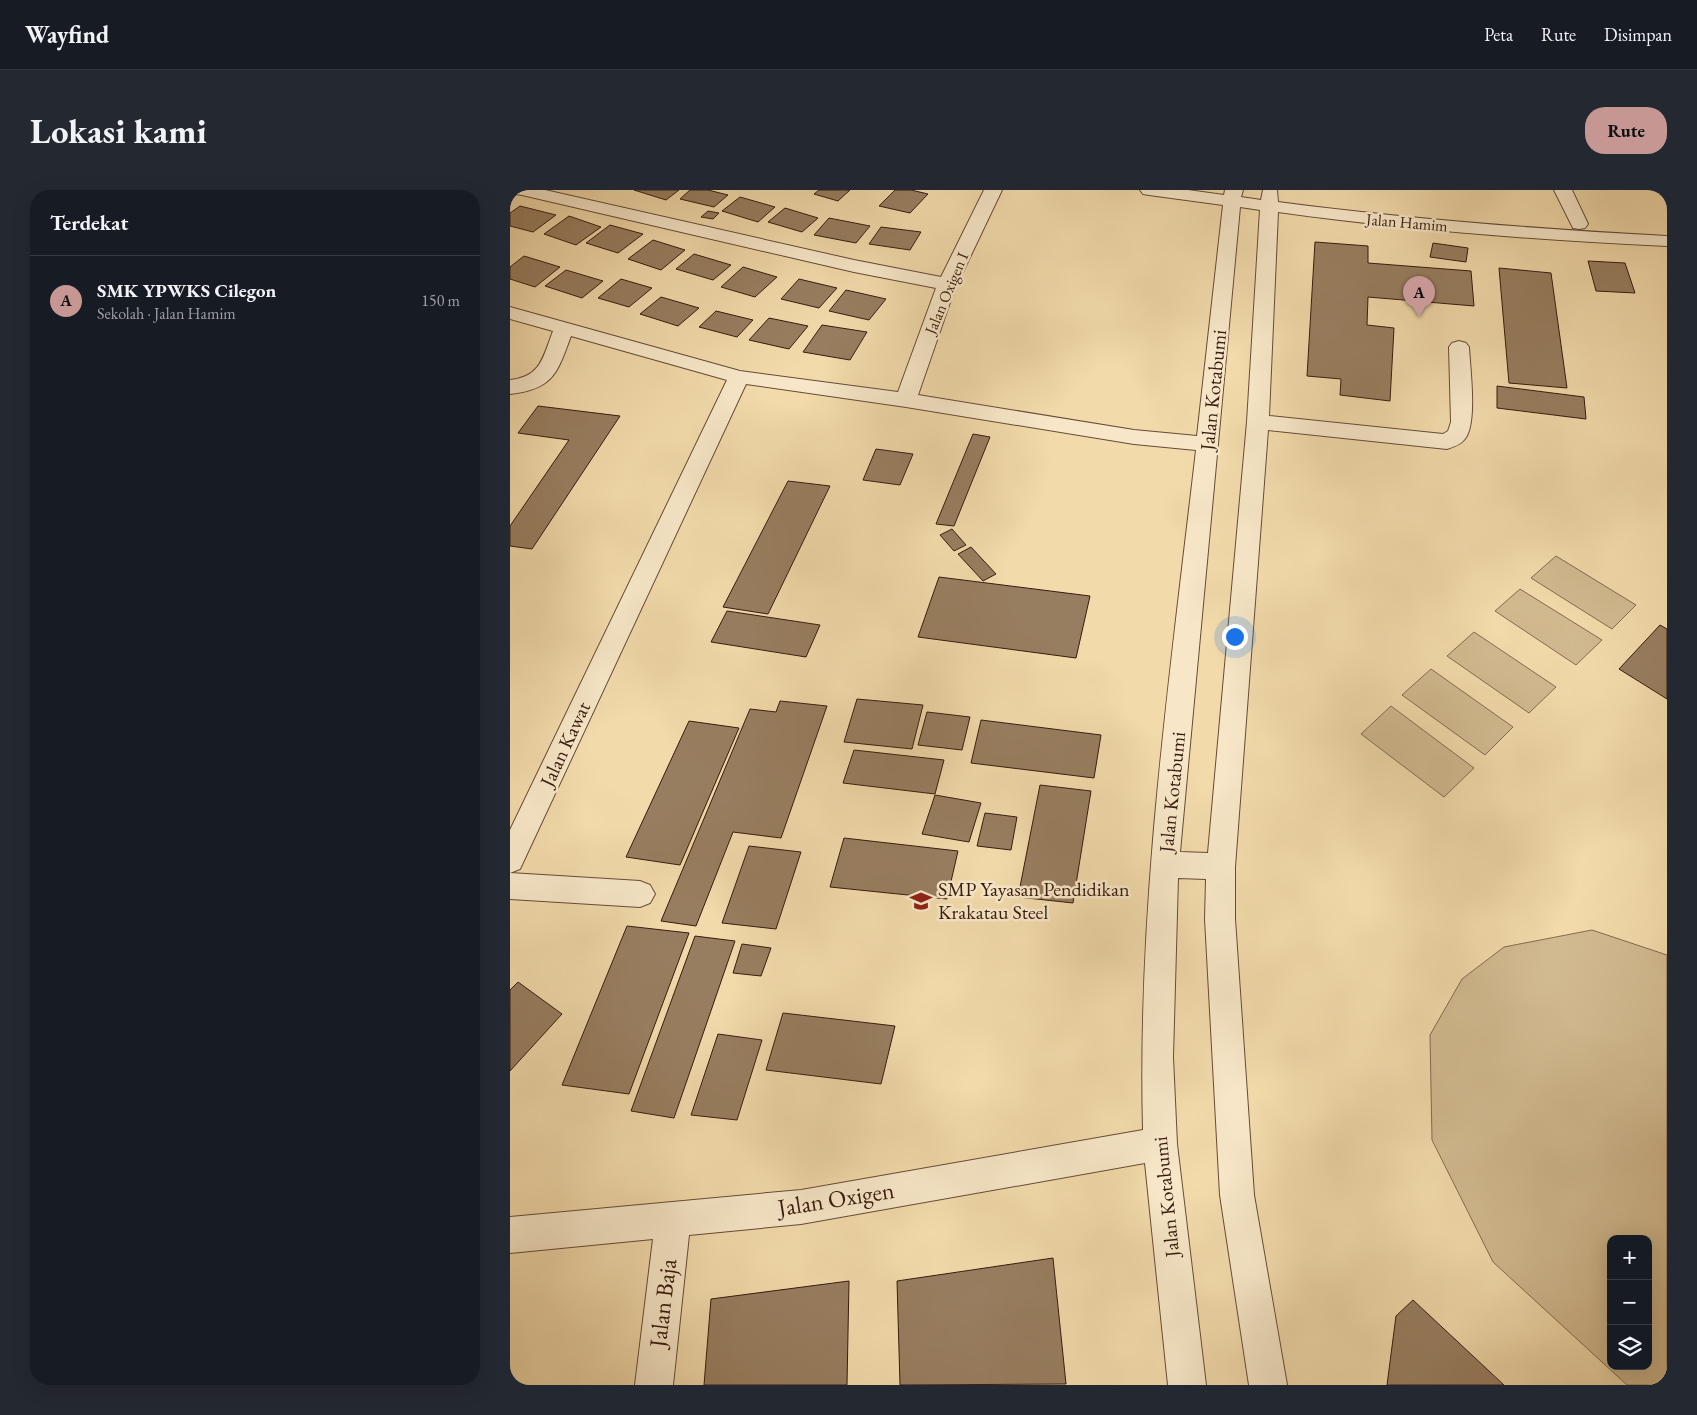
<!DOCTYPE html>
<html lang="id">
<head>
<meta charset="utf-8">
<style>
  body { margin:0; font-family:"EB Garamond",serif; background:#242831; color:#f1f3f6 }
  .controls { position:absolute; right:15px; bottom:15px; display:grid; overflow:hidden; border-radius:10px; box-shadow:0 5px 20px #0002 }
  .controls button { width:45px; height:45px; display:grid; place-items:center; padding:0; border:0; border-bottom:1px solid #363941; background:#171b24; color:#f1f3f6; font:25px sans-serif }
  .you { position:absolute; left:724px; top:446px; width:18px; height:18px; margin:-12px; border:4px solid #fff; border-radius:50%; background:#1a73e8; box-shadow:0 0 0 8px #1a73e833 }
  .badge { display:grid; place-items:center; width:32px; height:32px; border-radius:50%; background:#c59692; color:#111; font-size:16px; font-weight:700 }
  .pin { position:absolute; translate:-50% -41px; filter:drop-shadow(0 1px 2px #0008) }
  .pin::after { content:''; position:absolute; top:26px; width:18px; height:15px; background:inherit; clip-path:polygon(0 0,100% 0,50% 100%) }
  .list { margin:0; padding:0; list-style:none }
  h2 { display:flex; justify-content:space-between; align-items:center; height:65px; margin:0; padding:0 20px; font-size:21px }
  h2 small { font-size:16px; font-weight:400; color:#9ea1a6 }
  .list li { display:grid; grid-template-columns:32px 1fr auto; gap:15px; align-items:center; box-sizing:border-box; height:90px; padding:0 20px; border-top:1px solid #363941 }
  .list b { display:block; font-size:19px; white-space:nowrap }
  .list p { margin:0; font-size:16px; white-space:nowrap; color:#9ea1a6 }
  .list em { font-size:16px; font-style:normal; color:#9ea1a6 }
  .icon { flex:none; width:28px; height:28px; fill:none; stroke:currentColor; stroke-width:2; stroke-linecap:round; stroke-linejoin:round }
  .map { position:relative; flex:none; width:1157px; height:1195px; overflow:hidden; border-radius:20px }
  header { display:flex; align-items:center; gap:30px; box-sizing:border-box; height:70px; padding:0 25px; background:#171b24; border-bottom:1px solid #363941 }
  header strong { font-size:24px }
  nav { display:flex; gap:28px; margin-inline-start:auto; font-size:18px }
  .intro { display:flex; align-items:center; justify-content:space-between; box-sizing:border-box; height:120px; padding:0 30px }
  h1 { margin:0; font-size:35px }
  .button { padding:12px 22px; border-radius:20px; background:#c59692; color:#111; font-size:18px; font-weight:700 }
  main { display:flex; gap:30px; padding:0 30px }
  aside { flex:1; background:#171b24; border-radius:20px; box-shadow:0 5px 20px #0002 }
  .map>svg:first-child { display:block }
  .green { fill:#d2ba90; stroke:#846a50; fill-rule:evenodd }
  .building { fill:#987e60; stroke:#371b0f }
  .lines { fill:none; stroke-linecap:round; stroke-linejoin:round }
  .minor-casing { stroke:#664b36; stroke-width:2 }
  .minor { fill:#f7e7c8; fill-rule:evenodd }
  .labels { text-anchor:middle; stroke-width:5; stroke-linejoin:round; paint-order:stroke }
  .far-street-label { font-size:16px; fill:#371b0f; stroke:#f7e7c8 }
  .street-label { font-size:20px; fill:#371b0f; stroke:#f7e7c8 }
  .poi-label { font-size:20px; fill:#371b0f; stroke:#f7e7c8; text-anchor:start }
  .near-street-label { font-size:24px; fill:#371b0f; stroke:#f7e7c8 }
</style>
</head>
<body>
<header>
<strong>Wayfind</strong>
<nav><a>Peta</a><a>Rute</a><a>Disimpan</a></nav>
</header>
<div class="intro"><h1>Lokasi kami</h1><a class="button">Rute</a></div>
<main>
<aside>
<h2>Terdekat<small></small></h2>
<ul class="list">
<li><span class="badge">A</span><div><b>SMK YPWKS Cilegon</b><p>Sekolah · Jalan Hamim</p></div><em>150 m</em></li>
</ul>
</aside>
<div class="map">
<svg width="1157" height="1195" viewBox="0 0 1157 1195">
  <rect width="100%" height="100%" fill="#f2daab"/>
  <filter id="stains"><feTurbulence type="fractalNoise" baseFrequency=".004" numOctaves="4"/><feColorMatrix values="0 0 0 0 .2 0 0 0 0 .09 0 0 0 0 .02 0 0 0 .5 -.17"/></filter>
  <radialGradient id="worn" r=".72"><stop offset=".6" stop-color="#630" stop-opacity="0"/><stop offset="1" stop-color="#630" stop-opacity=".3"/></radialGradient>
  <g class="green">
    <path d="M1046,366L1126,415L1102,439L1021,388Z"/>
    <path d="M1010,399L1092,450L1066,475L985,421Z"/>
    <path d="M964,442L1046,497L1019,523L937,466Z"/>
    <path d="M921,479L1003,537L975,565L892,505Z"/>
    <path d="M881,516L964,578L934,607L851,544Z"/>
    <path d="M1082,740L1157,765V1195H1117L983,1072L922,950L920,845L952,789L994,757ZM1101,1049H1138V1176H1101Z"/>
  </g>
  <g class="building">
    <path d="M124,0H169L156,10Z"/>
    <path d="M180,0H198L218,5L204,17L170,9Z"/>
    <path d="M309,0H340L328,11L304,4Z"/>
    <path d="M385,0H401L418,4L400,23L369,16Z"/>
    <path d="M230,7L265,17L248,32L212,21Z"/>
    <path d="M10,16L46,25L23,42L0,36V23Z"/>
    <path d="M275,18L308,28L292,42L258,32Z"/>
    <path d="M198,21L209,23L203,29L191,27Z"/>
    <path d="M59,26L91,37L66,55L34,44Z"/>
    <path d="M319,28L360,36L346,53L304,45Z"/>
    <path d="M100,35L133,44L108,63L76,53Z"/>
    <path d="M371,37L411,42L400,60L359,54Z"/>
    <path d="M143,50L175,60L151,80L118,69Z"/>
    <path d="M805,52L858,56V73L961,81L964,116L858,107L857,135L884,138L880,211L830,205L831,189L797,186Z"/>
    <path d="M923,53L958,58L956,72L920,67Z"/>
    <path d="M184,64L221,75L203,90L166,79Z"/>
    <path d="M14,66L50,77L25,97L0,89V77Z"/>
    <path d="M1078,71L1115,73L1125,103L1086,101Z"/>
    <path d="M233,77L267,87L245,107L211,97Z"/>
    <path d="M989,78L1041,83L1057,198L999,193Z"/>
    <path d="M56,80L93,91L72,108L35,96Z"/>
    <path d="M111,89L142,98L119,117L88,108Z"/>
    <path d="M289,89L327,98L309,118L271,109Z"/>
    <path d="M336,100L376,109L359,130L319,121Z"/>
    <path d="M151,107L189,118L168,136L130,124Z"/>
    <path d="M206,121L243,130L227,147L189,137Z"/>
    <path d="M259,128L298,136L279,159L239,150Z"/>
    <path d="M312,135L357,142L340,170L293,162Z"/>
    <path d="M987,196L1074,207L1076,229L987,218Z"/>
    <path d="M28,216L110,226L22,359L0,356V336L59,250L8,243Z"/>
    <path d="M463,244L480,247L444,336L426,334Z"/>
    <path d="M366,259L403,264L390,295L353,290Z"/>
    <path d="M278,291L320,296L258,424L213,417Z"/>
    <path d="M442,339L456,355L444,361L430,345Z"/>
    <path d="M461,357L486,384L473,391L448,364Z"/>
    <path d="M429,387L580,406L566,468L408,447Z"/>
    <path d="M217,421L310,435L296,467L201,452Z"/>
    <path d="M1150,435L1157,439V509L1109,479Z"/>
    <path d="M347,509L413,515L402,559L334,552Z"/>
    <path d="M270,511L317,516L271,648L223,642L186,736L151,731L240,519L266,522Z"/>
    <path d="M417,522L460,527L452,560L408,555Z"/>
    <path d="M471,530L591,545L584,588L461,573Z"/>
    <path d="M179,531L229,538L170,675L116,667Z"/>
    <path d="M344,560L434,570L425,604L333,593Z"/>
    <path d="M530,595L581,601L563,713L508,707Z"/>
    <path d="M425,605L471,613L459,652L412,644Z"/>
    <path d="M475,623L507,627L501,660L467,656Z"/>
    <path d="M334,648L448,661L437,709L320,697Z"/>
    <path d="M239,656L291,662L266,739L212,733Z"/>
    <path d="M117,736L179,743L119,904L52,895Z"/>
    <path d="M185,746L225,751L164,928L121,921Z"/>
    <path d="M232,754L261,758L251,786L223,783Z"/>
    <path d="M8,792L52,824L0,881V800Z"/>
    <path d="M273,823L385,836L371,894L256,880Z"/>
    <path d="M208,844L252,850L227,930L181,925Z"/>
    <path d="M543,1068L556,1194L390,1195L387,1091Z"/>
    <path d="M339,1091L337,1195H194L201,1109Z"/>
    <path d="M903,1110L994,1195H877L886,1126Z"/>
  </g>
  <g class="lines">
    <g class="minor-casing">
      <g id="minor">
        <path d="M3,0H35L344,70L431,87L474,0H492L444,101L408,205L624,240L687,246L713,15L639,5L633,4L630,0H678L714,5L715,0H733L731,7L751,10L753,0H767L768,12C897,29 1027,39 1157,46V56C1027,50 897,40 768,22L759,226L933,244L938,241L941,232L939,157L942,153L949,151L956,153L959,157C960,178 968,236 954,250C950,255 943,257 937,259L758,240L725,677V729L744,1005L777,1195H739L710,1005L695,729L696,689L668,688L663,867L667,954L696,1195H658L635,973L291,1034L179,1045L163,1195H125L143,1049L0,1063V1027L291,1000L633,940C627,712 660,486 686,260L624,254L396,217L236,194L10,679L0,683V640L217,190L61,146C47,184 43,199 0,204V190C31,187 33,167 43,141L0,129V117L230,181L388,202L426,98L344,82L12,5L6,4ZM730,17L750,20L737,232L698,663L670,662Z"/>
        <path d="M1044,0H1062L1078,34L1075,38L1069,39L1063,38Z"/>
        <path d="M0,683L130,691L140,695L145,704L140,713L130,717L0,709Z"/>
      </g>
    </g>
    <use href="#minor" class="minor"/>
  </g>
  <defs>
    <g id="school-bare" transform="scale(1.725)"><path d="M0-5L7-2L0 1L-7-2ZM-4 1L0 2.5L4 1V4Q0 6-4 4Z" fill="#8f2418" stroke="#f7e7c8" stroke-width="2.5" paint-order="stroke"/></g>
  </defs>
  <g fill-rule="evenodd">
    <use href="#school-bare" x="411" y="711"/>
  </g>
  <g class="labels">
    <g class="far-street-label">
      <text transform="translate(897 32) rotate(5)" y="6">Jalan Hamim</text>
      <text transform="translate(436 103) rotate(-67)" y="6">Jalan Oxigen I</text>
    </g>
    <g class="street-label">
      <text transform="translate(703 200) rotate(-84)" y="7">Jalan Kotabumi</text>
      <text transform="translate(55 554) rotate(-65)" y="7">Jalan Kawat</text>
      <text transform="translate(662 602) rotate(-84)" y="7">Jalan Kotabumi</text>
      <text transform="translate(656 1007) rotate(-96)" y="7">Jalan Kotabumi</text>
    </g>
    <g class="poi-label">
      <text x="428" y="706">SMP Yayasan Pendidikan<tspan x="428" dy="23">Krakatau Steel</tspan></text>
    </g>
    <g class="near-street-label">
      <text transform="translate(326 1009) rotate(-9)" y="8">Jalan Oxigen</text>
      <text transform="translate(153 1113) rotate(-83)" y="8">Jalan Baja</text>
    </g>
  </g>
  <rect width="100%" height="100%" filter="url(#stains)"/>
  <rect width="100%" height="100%" fill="url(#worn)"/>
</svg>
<div class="controls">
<button>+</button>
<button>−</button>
<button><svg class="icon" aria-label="layers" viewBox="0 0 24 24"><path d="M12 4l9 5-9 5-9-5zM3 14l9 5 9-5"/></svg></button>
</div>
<div class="you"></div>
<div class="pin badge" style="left:909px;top:127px">A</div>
</div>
</main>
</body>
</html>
